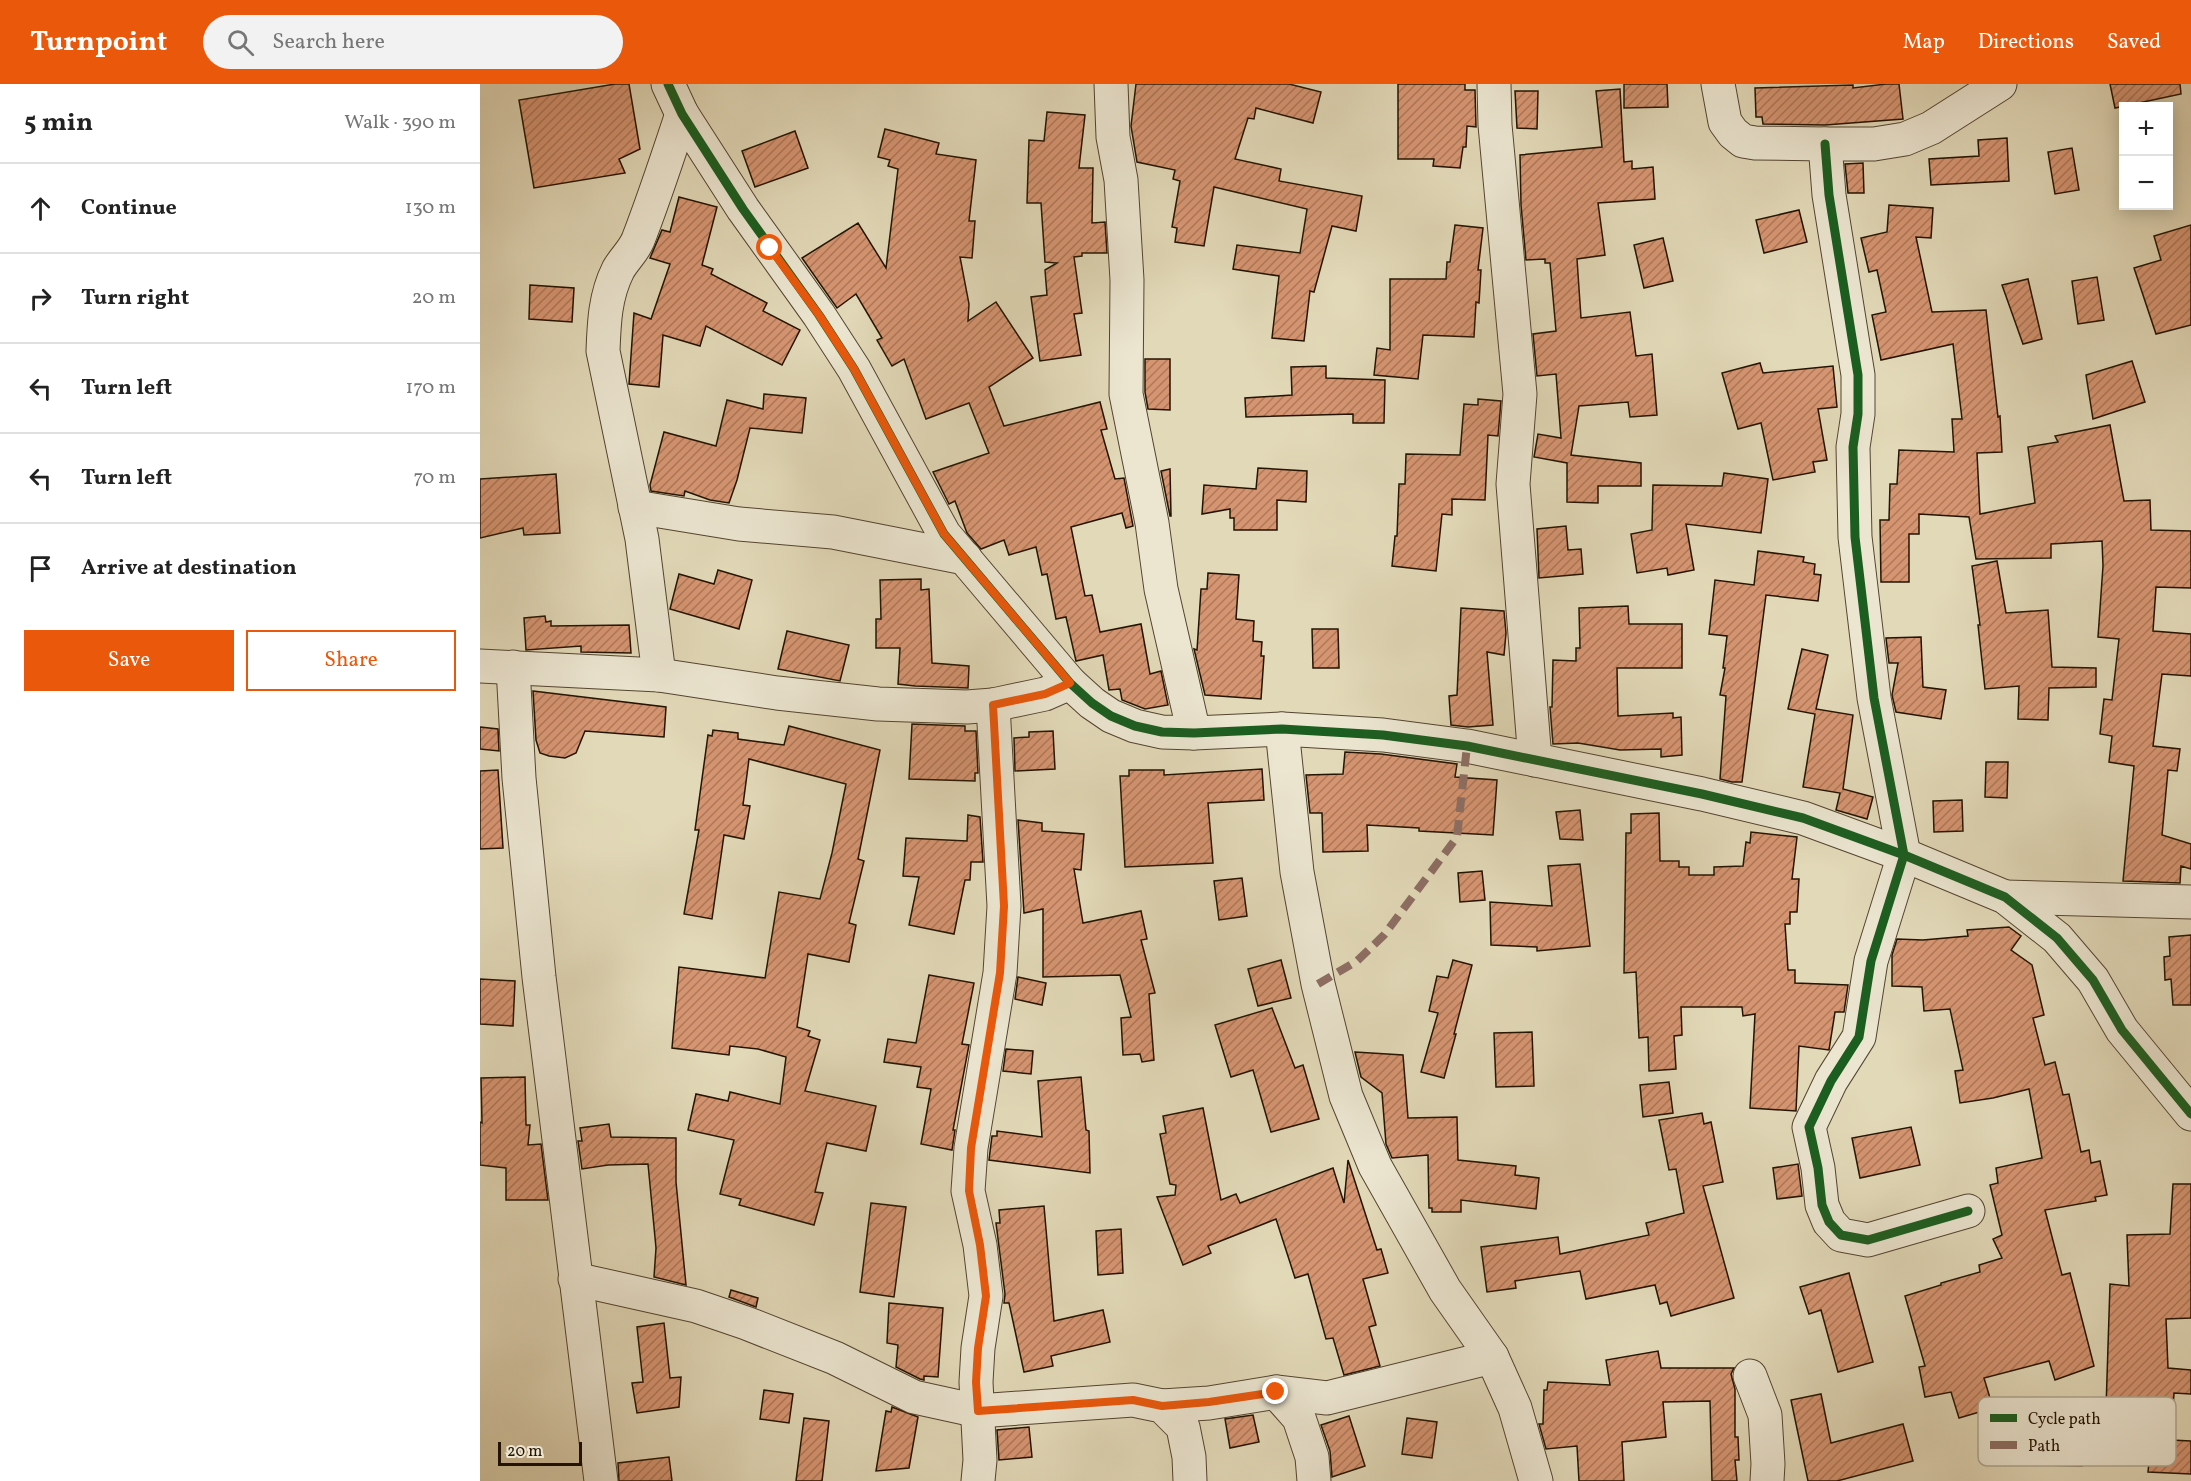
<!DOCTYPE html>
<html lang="en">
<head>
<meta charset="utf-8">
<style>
  body { margin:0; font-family:Vollkorn,serif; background:#f2f2f2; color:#222 }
  .controls { position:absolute; right:18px; top:18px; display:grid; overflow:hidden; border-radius:0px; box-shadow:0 3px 15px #0003 }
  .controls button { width:54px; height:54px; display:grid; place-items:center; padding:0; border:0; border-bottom:2px solid #e0e0e0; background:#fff; color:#222; font:30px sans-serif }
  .scale { position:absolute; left:18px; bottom:15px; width:84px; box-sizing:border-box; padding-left:6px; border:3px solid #231302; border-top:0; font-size:16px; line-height:21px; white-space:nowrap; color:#231302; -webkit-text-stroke:4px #ece6d1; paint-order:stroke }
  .stop { position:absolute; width:18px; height:18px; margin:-14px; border:4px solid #ea580c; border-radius:50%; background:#fff }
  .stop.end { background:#ea580c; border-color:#fff; box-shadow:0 2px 6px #0008 }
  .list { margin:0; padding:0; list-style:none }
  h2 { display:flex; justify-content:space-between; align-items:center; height:78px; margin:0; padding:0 24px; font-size:26px }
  h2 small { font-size:20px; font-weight:400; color:#767676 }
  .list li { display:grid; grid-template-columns:39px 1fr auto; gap:18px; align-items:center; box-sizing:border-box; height:90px; padding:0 24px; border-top:2px solid #e0e0e0 }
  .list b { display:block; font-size:22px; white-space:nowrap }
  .list em { font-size:20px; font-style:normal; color:#767676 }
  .actions { display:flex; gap:12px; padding:18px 24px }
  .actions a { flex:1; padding:14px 0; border:2px solid #ea580c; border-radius:0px; text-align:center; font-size:21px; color:#ea580c }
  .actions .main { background:#ea580c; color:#fff }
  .icon { flex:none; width:33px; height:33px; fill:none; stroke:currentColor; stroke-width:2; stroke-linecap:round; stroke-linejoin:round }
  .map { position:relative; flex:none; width:1711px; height:1397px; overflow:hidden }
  header { display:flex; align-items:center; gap:36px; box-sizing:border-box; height:84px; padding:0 30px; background:#ea580c; color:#fff }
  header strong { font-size:28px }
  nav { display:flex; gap:33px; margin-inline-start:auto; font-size:21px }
  .search { width:420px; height:54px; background:#f2f2f2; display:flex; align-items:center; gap:15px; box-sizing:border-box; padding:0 21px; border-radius:33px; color:#767676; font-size:22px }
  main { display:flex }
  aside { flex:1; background:#fff }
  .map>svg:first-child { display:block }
  .building { fill:url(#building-hatch); stroke:#231302; stroke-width:1.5 }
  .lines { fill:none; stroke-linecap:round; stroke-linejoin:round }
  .minor-casing { stroke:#534430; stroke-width:35 }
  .minor { stroke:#ece6d1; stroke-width:33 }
  .quiet { stroke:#8d6e63; stroke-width:8; stroke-dasharray:15 8; stroke-linecap:butt }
  .cycleway-casing { stroke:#ece6d1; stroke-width:13 }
  .cycleway { stroke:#1b5e20; stroke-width:9 }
  .route { stroke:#ea580c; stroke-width:8 }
  .key { fill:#ece6d1; stroke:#b0a793; stroke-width:1.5 }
  .key-label { font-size:16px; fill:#231302 }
</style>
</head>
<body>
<header>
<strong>Turnpoint</strong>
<div class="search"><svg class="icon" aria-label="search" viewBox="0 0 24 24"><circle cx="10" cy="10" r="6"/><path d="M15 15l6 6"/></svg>Search here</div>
<nav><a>Map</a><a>Directions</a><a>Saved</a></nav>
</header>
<main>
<aside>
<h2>5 min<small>Walk · 390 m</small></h2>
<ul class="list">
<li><svg class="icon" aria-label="ahead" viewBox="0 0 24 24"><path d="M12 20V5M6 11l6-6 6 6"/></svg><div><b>Continue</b></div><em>130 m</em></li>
<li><svg class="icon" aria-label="right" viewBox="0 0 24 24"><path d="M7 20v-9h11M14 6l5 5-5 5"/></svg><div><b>Turn right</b></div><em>20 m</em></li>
<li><svg class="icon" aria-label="left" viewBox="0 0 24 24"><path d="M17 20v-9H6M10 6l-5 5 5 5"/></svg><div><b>Turn left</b></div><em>170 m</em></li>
<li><svg class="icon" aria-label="left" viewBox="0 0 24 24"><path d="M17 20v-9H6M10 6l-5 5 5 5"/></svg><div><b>Turn left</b></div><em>70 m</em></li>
<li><svg class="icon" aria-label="arrive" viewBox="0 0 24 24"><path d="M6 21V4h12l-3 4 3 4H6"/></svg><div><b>Arrive at destination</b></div></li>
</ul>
<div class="actions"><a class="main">Save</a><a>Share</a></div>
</aside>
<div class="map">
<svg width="1711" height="1397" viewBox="0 0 1711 1397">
  <defs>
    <pattern id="building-hatch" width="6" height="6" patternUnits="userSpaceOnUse" patternTransform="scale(1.5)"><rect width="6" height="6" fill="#d69571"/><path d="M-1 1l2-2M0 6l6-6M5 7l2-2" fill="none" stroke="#ad785b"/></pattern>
  </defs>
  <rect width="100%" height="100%" fill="#e2d9b8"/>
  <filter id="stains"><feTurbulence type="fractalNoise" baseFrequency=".00333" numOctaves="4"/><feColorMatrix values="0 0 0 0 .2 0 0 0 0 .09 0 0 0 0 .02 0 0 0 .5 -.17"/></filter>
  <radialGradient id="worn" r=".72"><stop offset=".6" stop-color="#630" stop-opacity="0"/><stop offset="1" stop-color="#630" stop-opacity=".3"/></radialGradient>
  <g class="building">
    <path d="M135,0H149L160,65L139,75L145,89L54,104L39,16Z"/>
    <path d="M656,0H809L841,8L833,39L776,24L774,35L768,34L755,75L801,85L799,97L882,112L876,147L852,142L834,208L830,207L824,257L792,254L799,192L753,185L757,161L820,169L827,125L734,103L724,162L695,158L697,144L692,143L700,97L693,95L695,86L657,78L651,42Z"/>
    <path d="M918,0H985V6H995L996,43L987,42L986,63H983L980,84L953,82L954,75H918Z"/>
    <path d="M1144,0H1187L1188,23L1144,24Z"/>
    <path d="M1406,0H1419L1423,35L1345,41L1283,40L1282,33H1276L1275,4L1373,1V4Z"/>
    <path d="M1630,0H1700L1701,10L1635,24Z"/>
    <path d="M1140,5L1144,78L1152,77V85L1173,83L1175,115L1118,119L1125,171L1097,175L1101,234L1150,228L1156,272L1172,270L1177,331L1150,333L1148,318L1099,322L1091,371L1161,379V402H1118V419L1087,418V379L1054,373L1058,350L1081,354L1076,290L1057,292L1053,250L1076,247L1070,179H1065V175L1046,176L1041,121L1040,71L1122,63L1116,7Z"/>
    <path d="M1035,7H1058L1057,45L1037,44Z"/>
    <path d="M567,28L605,31L599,84H613L612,139L625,138L627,169H602V172L594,173L602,229L594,230L601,271L560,277L551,213L567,211L565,186L577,179L565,178L561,119H547L549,56L564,57Z"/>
    <path d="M405,45L459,59L456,70L496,76L489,137H495L492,174L480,173L489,220L488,237L516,218L553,274L509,303L524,342L620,318L627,345L621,346L635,395L644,394L653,442L646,444L642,429L591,443L605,512L612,511L620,548L661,540L670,590L681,587L688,621L665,625L642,616L640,605L629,606L623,571L596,577L586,533L576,535L567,490L562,491L556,463L529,471L524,456L501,465L487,449L475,417L469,420L453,388L509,369L489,319L446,335L424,275L412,282L397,256L402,254L376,210L357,224L322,174L378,139L406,184L418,85L408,82L410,76L398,73Z"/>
    <path d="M315,47L328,84L275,103L262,67Z"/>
    <path d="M1527,54L1529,97L1451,101L1449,75L1499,72L1498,56Z"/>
    <path d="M1592,64L1599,106L1575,110L1568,68Z"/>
    <path d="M1383,79L1384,109H1368L1365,80Z"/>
    <path d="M199,113L237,123L222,181L233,185L231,190L287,219L283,227L320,246L302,281L226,242L220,262L183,251L179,303L149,300L154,229L171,235L190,180L170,174L182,146L190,148Z"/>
    <path d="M1409,121L1453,124L1451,154L1436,153L1452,228L1506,226L1518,333L1520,332L1522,368L1497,369L1500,430L1555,419L1548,363L1578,358L1575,352L1630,341L1644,417L1670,416L1671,446L1711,447V504L1676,503L1673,547L1711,550V592L1682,590L1673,662L1700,665L1697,687L1688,686L1682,751L1711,760V785L1701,782L1700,799L1643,797L1654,682L1629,678L1632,652L1620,650L1624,615L1632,616L1639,555L1618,553L1623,482L1622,457L1571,460V474L1496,475L1489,433L1439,430V450H1429V498H1401L1400,436H1409L1410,400H1417L1419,366L1474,368L1472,335H1482L1473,260L1401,276L1392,231L1406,228L1397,186L1389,188L1381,154L1407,148Z"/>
    <path d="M1319,126L1327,158L1284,169L1276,136Z"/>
    <path d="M975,141L1003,144L998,186H1001L999,219L996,218L994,253L943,251L938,295L894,291L897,264L910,266V195H966L967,178H970Z"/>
    <path d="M1711,141V241L1676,250L1654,184L1681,176L1674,152Z"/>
    <path d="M1183,154L1193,197L1164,204L1154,161Z"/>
    <path d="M1617,193L1624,236L1598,240L1592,197Z"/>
    <path d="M1548,195L1562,255L1543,260L1522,201Z"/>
    <path d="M50,201L94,204L92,238L49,235Z"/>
    <path d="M665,275H690V326L668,325L665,308Z"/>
    <path d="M1652,277L1665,318L1613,335L1606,291Z"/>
    <path d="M1280,279L1283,289L1353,282L1357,323L1338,325L1347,376L1333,378L1335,388L1293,396L1281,339L1258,345L1242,289Z"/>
    <path d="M846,282V294L905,296L904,339H873V330L766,333L765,314L812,311L811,283Z"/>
    <path d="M284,310L326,314L322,349L270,344L257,396L249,419L230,416L205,407L204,412L171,407L170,401L184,348L236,362L247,316L283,325Z"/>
    <path d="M998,315L1021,317L1018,352L1008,351L1005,416L972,415V431L962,430L956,487L912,482L915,452H917L919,400H925L926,370L980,371L984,320L998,321Z"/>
    <path d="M778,384L827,387L826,418L797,416V446H754V434H750V425L722,430L724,401L776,405Z"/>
    <path d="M690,385L691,432H690L681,387Z"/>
    <path d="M1244,389L1288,395L1281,449L1206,440L1214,486L1188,491L1187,484L1157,489L1151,450L1172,446L1173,401L1242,402Z"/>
    <path d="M76,390L80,449L44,451L43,444L0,454V395Z"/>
    <path d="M1086,442L1088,466L1101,465L1103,490L1059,494L1057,445Z"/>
    <path d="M1278,467L1324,473L1323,478L1335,480L1334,490L1341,491L1338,517L1286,511L1262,698H1252L1240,695L1246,612L1240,611L1245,584H1243L1247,552L1229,550L1235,496L1274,501Z"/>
    <path d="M1517,477L1526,529L1568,526L1572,583L1616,584V603L1569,604L1568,636L1538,635L1539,602L1505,605L1498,541H1500L1492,482Z"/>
    <path d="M238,486L272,496L259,545L190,525L199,490L234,500Z"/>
    <path d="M728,489L759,491L756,535L774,537L773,557L782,558L781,572H784L781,615L725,611L714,565L717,566L721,505H727Z"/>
    <path d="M441,495V506L449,505L452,579L489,582L488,604L435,602L418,600L420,564H396V535H401L400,496Z"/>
    <path d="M1148,522L1149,540H1202V584H1137L1138,632L1193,629V634L1201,633L1202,671L1181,673V665L1140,666L1098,659L1073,660L1070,623H1072L1073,576L1096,577V564H1100L1099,524Z"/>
    <path d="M981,524L1024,527L1026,549L1024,571L1007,568L1013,641L988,643L971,641L969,612L977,611Z"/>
    <path d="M65,532L66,538L71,537V542L149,541L151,569L101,568V562L46,566L44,534Z"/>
    <path d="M832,545H858L859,584H833Z"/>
    <path d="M307,547L369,561L360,597L298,585Z"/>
    <path d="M1441,553L1443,603L1466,606L1461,635L1416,628L1412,611L1418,579H1409L1406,554Z"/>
    <path d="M1322,565L1348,571L1336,625L1373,631L1363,705L1393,713L1387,735L1356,726L1360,709L1323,703L1335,630L1308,625Z"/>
    <path d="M53,607L186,623L184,653L105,647L96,669L85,674L69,672L60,669L56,656Z"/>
    <path d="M432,640L485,642V647H496L498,689H495V697L429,695Z"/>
    <path d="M309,642L400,666L378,775L384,777L369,839L376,841L369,878L328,870L317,943L330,947L328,952L340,956L325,1007L396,1022L386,1067L347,1059L335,1108L343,1109L334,1141L259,1121L261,1115L240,1110L254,1056L208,1046L216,1010L248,1017L250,1008L300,1020L306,973L278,965L250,962L249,971L192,964L199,883L285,894L299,808L340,815L352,769L366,700L269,675L263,721L270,722L264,755L244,751L232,835L204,830L219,746H215L228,651L232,652L233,646L258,649V655L304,661Z"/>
    <path d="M0,643L18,645L19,667L0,665Z"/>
    <path d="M573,647L575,685L535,687L534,654L549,653V648Z"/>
    <path d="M865,668L901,670L977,680L975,693L1017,696L1013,751L939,747V744L887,741L888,767L843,768L842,729H830L826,691L863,690Z"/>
    <path d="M1506,678H1528L1527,714L1505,713Z"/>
    <path d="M782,685L784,716L728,719L733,779L645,783L640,692H649V686H684V691Z"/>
    <path d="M18,686L23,764L0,765V687Z"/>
    <path d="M1482,716L1483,747L1454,748L1453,717Z"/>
    <path d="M1100,726L1103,756L1080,755L1076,728Z"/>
    <path d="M1179,729L1180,777H1199V783H1209V791H1234V783L1263,782L1266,758L1270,759L1271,748L1317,753L1312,795H1319L1317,828H1310V840H1305L1308,886H1315V899L1368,901L1364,928H1355L1349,966L1319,962L1316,1027L1270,1024L1275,930L1263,932L1262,923H1201L1202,951L1194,952L1196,985L1169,987L1168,953L1159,954L1156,888L1144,889L1146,749H1151V730Z"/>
    <path d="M488,731L500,733L503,778H491L490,796H485L474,850L429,841L439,793L423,792L426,754L487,757Z"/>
    <path d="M538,736L562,739V747L604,750L601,786L594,785L603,839L661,827L667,855L661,856L675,909L669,910L674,976L662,978L660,970L643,971L641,934L651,933L640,891L563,893V825L544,829Z"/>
    <path d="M1100,780L1110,862L1057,867V863L1011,861L1010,818L1072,822L1068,782Z"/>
    <path d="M1002,787L1005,816L980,818L978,789Z"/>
    <path d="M762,794L767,832L739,836L734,797Z"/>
    <path d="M1529,843L1541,852L1531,866L1552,881L1564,931L1553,934L1565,981L1575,978L1583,1011L1589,1010L1601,1068L1609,1066L1611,1079L1620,1077L1627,1111L1615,1113L1616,1117L1565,1126L1582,1191L1590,1189L1614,1282L1575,1296L1569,1277L1504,1294L1513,1324L1479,1334L1471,1308L1445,1313L1439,1283L1445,1282L1425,1212L1461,1201V1199L1500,1188L1499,1181L1522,1174L1513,1155L1522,1151L1510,1101L1518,1099L1516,1084L1562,1074L1549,1005L1513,1014L1480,1019L1475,987L1483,986L1470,925L1444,927L1442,903L1412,902V871L1417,855L1443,856L1488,852L1487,846Z"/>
    <path d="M1711,851V921H1693L1691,895L1685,896L1684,873L1690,872L1689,853Z"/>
    <path d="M801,876L811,914L778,922L768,885Z"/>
    <path d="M973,876L992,881L974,950H976L964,994L941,988L958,929L949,927L957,892L968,894Z"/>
    <path d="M449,891L494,899L482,960L489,961L473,1046H475L472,1066L441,1060L451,1005L437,1003L441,983L404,978L408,955L436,959Z"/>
    <path d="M538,893L566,899L562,921L535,915Z"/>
    <path d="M0,895L35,897L33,942L0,940Z"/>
    <path d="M792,924L815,984L823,981L839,1035L791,1048L773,986L751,993L735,941Z"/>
    <path d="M1052,948L1054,1002L1016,1003L1014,949Z"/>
    <path d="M526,965L553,967L551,990L523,987Z"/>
    <path d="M875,968L923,971L928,1034L977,1033L978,1076L1036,1082L1035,1091L1059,1094L1056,1125L981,1116V1128H952V1124H949L948,1071L912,1074L906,1060L902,1009L881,993Z"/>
    <path d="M45,993L46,1041H50L48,1061L61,1060L68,1116H26V1084L0,1081V1038L2,1039L1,994Z"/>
    <path d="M601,993L606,1046L609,1047L610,1089L509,1076L512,1052H517V1047L562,1053L558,997Z"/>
    <path d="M1189,998L1193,1029L1163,1033L1160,1001Z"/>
    <path d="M723,1024L741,1116L756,1110L760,1119L853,1084L864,1119L868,1076L897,1166L901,1165L908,1189L883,1195L896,1241L889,1243L900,1282L864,1291L853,1254L846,1255L828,1190L815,1194L796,1135L728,1162L731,1169L703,1181L677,1113L695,1111L696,1101L690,1100L680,1050L686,1049L683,1032Z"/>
    <path d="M1222,1029L1224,1040L1231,1038L1243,1098L1223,1102L1254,1214L1191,1232L1187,1218L1180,1220L1175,1201L1106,1215L1100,1187L1035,1197L1036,1204L1007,1208L1001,1163L1078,1153L1080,1170L1169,1151L1166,1139L1204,1129L1196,1085L1189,1086L1179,1036Z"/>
    <path d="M129,1040L131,1053L196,1054V1098L206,1201L174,1193L176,1164L168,1080L128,1081L102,1085L98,1057H102L100,1044Z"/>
    <path d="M1431,1043L1440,1081L1380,1094L1372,1054Z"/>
    <path d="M1318,1080L1322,1112L1297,1115L1293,1084Z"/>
    <path d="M1693,1100H1711V1234L1686,1235L1688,1284L1711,1286V1310L1694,1309L1691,1356L1711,1357V1390L1668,1388L1669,1378H1602V1382L1565,1381L1566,1353L1617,1355V1326L1626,1325L1630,1200L1649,1202L1647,1151L1690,1150Z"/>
    <path d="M391,1119L426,1123L414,1213L380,1208Z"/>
    <path d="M564,1122L574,1237L623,1226L630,1258L571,1272L573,1282L544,1288L529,1219H524L525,1210L516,1139H520L519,1126Z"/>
    <path d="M641,1145L643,1189L618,1191L616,1147Z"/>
    <path d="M1369,1189L1393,1278L1358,1288L1341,1226L1329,1230L1320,1203Z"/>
    <path d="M251,1206L278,1214L276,1223L249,1213Z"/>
    <path d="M409,1219L463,1224L458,1293L444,1292V1296L440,1295L416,1283L418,1261L407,1259Z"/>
    <path d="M184,1239L190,1294L201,1293L199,1323L157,1329L152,1299L163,1298L157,1243Z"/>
    <path d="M1178,1267L1181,1284H1254L1251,1290L1255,1305V1353H1258L1259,1376H1255L1257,1397H1232L1230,1317L1183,1318L1186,1353L1142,1358L1144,1397H1099L1097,1362L1066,1365L1059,1340H1063L1064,1306H1067L1068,1298L1130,1301L1126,1276Z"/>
    <path d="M284,1306L313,1310L309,1339L280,1335Z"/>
    <path d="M1341,1310L1351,1359L1423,1340L1433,1377L1357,1397H1328L1311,1316Z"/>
    <path d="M412,1323L438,1333L429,1384L396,1387L406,1327L411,1328Z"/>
    <path d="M773,1331L779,1358L750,1364L745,1335Z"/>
    <path d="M869,1332L885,1382L852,1393L850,1367L841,1341Z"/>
    <path d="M324,1334L349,1337L342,1397H316Z"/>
    <path d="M927,1334L957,1338L952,1374L922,1370Z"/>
    <path d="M549,1343L552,1373L519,1376L517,1346Z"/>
    <path d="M189,1373L192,1397H139L138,1379Z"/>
  </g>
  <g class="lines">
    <g class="minor-casing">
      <g id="minor">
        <path d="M188,0L202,30L263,125L339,231L374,285L464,450L590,599L612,619L631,632L655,642L682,648L714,649L802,645L903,651L987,662L1222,710L1323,734L1424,771L1525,813L1577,854L1613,896L1642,946L1711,1030"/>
        <path d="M631,0L633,53L641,96L647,196L646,310L672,439L681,505L714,649"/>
        <path d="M1014,0L1015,41L1040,310L1033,400L1055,676"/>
        <path d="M1238,0L1245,38L1253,49L1263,57L1275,59L1345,60H1394L1425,55L1451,44L1520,0"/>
        <path d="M1345,60L1349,111L1378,291V330L1373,363L1375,453L1394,614L1424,771L1391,877L1379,953L1351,997L1329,1043L1338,1084L1342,1121L1349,1138L1361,1151L1388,1156L1488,1127"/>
        <path d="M155,423L259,440L353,448L485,474"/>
        <path d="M0,582L179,591L297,609L398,620L487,623L513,621L565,610L590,599"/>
        <path d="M33,583L39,694L59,893L121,1397"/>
        <path d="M179,591L162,455L123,267C124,239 125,212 138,186C144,175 153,168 158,156C174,115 188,72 202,30"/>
        <path d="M802,645L817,788L838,900L866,1012L895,1082L965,1206L1012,1273L1035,1324L1056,1397"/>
        <path d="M1525,813L1711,818"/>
        <path d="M95,1195L216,1222L266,1239L355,1274L434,1313L498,1327L653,1316L682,1322L703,1343L709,1373L710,1397"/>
        <path d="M1270,1292L1285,1331L1288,1380L1287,1397"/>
        <path d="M796,1308L819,1334L832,1373L834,1397"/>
        <path d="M682,1322L729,1319L796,1308L847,1314L1012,1273"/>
        <path d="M498,1397L500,1376L496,1298L498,1264L506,1212L500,1161L488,1107L491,1064L520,889L524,822L513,621"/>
      </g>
    </g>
    <use href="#minor" class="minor"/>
    <path class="quiet" d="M838,900L877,877L904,851L977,753L987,662"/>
    <g class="cycleway-casing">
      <g id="cycleway">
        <path d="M188,0L202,30L263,125L339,231L374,285L464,450L590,599L612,619L631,632L655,642L682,648L714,649L802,645L903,651L987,662L1222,710L1323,734L1424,771L1525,813L1577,854L1613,896L1642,946L1711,1030"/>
        <path d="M1345,60L1349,111L1378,291V330L1373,363L1375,453L1394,614L1424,771L1391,877L1379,953L1351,997L1329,1043L1338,1084L1342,1121L1349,1138L1361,1151L1388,1156L1488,1127"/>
      </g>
    </g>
    <use href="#cycleway" class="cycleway"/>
  </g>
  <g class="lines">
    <path class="route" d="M290,164L339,231L374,285L464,450L590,599L565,610L513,621L524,822L520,889L491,1064L489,1107L500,1161L506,1212L498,1264L496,1298L498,1327L653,1316L682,1322L729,1318L796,1308"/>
  </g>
  <rect x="1498" y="1313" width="198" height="69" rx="9" class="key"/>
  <rect x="1510" y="1330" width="27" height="8" fill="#1b5e20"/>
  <rect x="1510" y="1357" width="27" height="8" fill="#8d6e63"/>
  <g class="key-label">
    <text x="1548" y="1340">Cycle path</text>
    <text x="1548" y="1367">Path</text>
  </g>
  <rect width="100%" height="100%" filter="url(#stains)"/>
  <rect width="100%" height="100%" fill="url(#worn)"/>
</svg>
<div class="controls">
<button>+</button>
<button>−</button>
</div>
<div class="scale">20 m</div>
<div class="stop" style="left:290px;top:164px"></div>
<div class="stop end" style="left:796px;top:1308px"></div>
</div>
</main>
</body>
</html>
